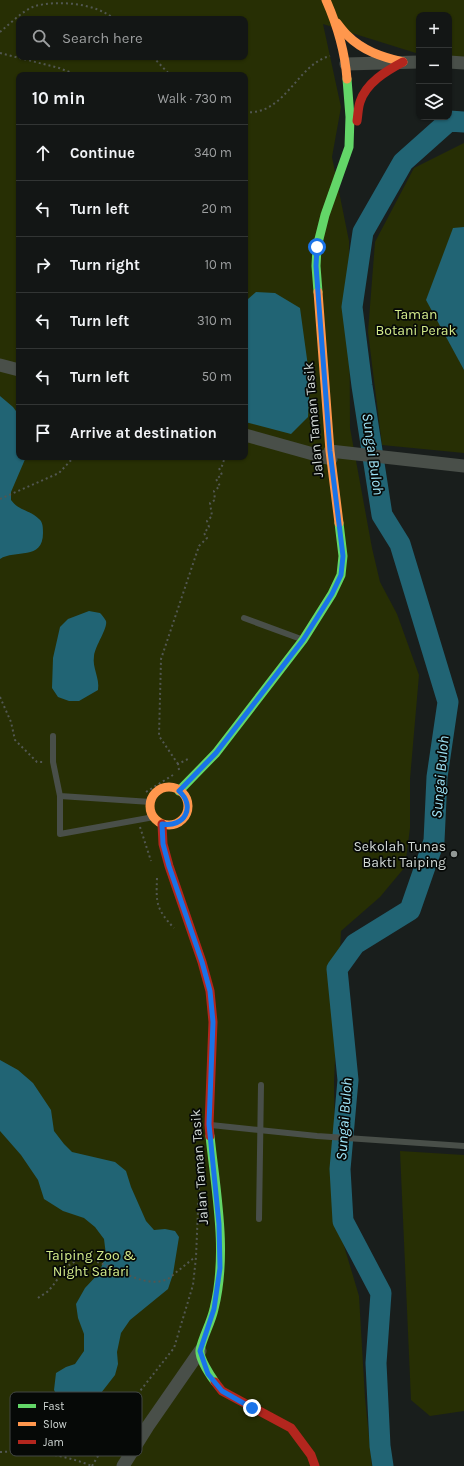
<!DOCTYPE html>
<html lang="en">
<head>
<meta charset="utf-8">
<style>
  body { margin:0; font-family:Karla,sans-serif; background:#1c1f1e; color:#f1f3f6 }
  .controls { position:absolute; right:12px; top:12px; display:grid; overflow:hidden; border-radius:8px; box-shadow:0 1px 3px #0004 }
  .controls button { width:36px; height:36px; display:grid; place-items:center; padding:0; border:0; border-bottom:1px solid #323534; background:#131615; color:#f1f3f6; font:20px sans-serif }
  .stop { position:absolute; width:12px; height:12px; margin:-9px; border:3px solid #1a73e8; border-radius:50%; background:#fff }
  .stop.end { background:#1a73e8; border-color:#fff; box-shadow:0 1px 4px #0008 }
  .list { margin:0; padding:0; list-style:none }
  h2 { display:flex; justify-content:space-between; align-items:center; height:52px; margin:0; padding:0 16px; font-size:17px }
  h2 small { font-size:13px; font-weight:400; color:#9d9fa0 }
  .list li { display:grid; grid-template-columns:26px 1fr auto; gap:12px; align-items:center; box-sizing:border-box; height:56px; padding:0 16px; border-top:1px solid #323534 }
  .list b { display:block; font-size:15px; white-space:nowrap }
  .list em { font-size:13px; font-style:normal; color:#9d9fa0 }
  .icon { flex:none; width:22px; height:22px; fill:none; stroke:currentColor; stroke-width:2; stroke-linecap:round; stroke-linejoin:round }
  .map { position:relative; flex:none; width:464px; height:1466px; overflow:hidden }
  .search { position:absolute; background:#131615; box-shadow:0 1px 3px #0004; left:16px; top:16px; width:232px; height:44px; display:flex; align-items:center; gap:10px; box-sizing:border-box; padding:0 14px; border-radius:8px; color:#9d9fa0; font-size:15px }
  .panel { position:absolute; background:#131615; box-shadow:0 1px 3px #0004; left:16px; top:72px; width:232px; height:388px; border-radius:8px }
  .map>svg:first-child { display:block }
  .green { fill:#272f04; fill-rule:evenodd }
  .water { fill:#216474 }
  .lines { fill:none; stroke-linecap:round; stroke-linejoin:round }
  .river { stroke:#216474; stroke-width:21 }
  .path { stroke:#525752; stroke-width:2; stroke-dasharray:2 3; stroke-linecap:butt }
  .lane { stroke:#494f49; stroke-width:6 }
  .street { stroke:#494f49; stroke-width:13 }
  .fast { stroke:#63d668; stroke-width:9 }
  .slow { stroke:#ff974d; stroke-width:9 }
  .jam { stroke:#b3261e; stroke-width:9 }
  .route { stroke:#1a73e8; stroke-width:5 }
  .poi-dot { fill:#919895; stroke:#060907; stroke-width:1.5 }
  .labels { text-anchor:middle; stroke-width:3.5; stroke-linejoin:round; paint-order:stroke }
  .park-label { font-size:14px; fill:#d3eb8b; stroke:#060907 }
  .street-label { font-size:14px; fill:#d2d9d6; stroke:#060907 }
  .poi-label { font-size:14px; fill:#d2d9d6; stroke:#060907; text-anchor:end }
  .water-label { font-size:15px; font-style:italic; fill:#9fe5f9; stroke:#060907 }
  .key { fill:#060907; stroke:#434745; stroke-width:1 }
  .key-label { font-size:11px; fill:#d2d9d6 }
</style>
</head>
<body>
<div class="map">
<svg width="464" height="1466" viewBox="0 0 464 1466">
  <rect width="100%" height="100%" fill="#191e1c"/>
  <g class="green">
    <path d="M0,0H464V58L449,57V15H419V54L323,24L341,107L332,157L349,241L350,428L372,548L380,582L397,614L419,675L410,779V828L405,867L380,897L341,931L334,1082L336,1219L359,1296L365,1398L372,1466H0ZM19,19H245V57H19ZM19,75H245V457H19Z"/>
    <path d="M464,143V453L382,445L368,332L375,242L414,168Z"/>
    <path d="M400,1151L464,1155V1411L430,1416L411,1400Z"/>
  </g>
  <g class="water">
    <path d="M464,227V370L426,300L453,228Z"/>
    <path d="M256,292L275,293L300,308L310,381L308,417L291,434L245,422V298L248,299Z"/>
    <path d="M0,396L13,407L19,415V457H26L11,492V500C19,511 30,510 39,519C43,522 43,528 43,533C43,561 15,549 0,559Z"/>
    <path d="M89,611L100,613C102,615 105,619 106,621C108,628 95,646 94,656C92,668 100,678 98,690L79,701H69L58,697L52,688L53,658L60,627L68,619Z"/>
    <path d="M0,1060L18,1070L33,1083L51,1110L54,1131L64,1144L72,1152L115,1162L126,1171L131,1187L146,1221L154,1230L165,1229L175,1231L179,1237L173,1274L168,1289L130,1320L121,1333L117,1352L118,1364L115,1375L94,1402H61L54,1390L56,1373L66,1367L75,1364L84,1351V1334L78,1318L76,1304L85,1288L99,1273L106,1255L104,1239L95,1227L84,1218L63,1211L44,1199L38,1180L21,1155L0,1131Z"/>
  </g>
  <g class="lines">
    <path class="river" d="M383,1466L380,1446L376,1363L381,1293L343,1221L340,1169L348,1080L337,969L355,944L410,910L434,841L437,777L448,702L400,544L382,515L362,386L352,307L363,232L403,162L449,121L464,122"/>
    <g class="path">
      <path d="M0,32C11,23 22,11 35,6C58,0 96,3 114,19"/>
      <path d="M0,53L59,68L77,75"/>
      <path d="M153,57L170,75"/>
      <path d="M245,112C285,116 297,64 330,56"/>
      <path d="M0,499L59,473L74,457"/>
      <path d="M0,697L11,722L15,740L37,762H44"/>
      <path d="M178,764L159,736L161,659L199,546L207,538L204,533L209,527L207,521L212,516L210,503L215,500L214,491L220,486L216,479L222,475L219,468L222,466L225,457"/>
      <path d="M179,770L178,764L190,758"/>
      <path d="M146,792L173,775"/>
      <path d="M140,827L151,861"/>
      <path d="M157,878C156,903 156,909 174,928"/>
      <path d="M38,1298C42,1295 47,1293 50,1289C59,1279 64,1265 77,1261C103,1253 137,1292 168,1279L195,1257"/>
      <path d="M0,1452C32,1450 62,1454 92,1466"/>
      <path d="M92,1466L108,1439L140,1391L174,1348L193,1285L196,1257L199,1186"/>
    </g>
    <g class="lane">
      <path d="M244,618L301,639"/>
      <path d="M53,736V762L60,796L151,802"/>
      <path d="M60,796V834L154,817"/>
      <path d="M211,1125L317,1136L464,1146"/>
      <path d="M259,1219L261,1085"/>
    </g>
    <g class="street">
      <path d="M449,62L464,63"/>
      <path d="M346,64L419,62"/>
      <path d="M0,365L19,370"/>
      <path d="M245,435L331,459"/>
      <path d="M330,451L464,466"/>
      <path d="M123,1466L148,1426L200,1351"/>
    </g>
    <g class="fast">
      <path d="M318,292L316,266L317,247L325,215L349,147L350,117L347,79"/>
      <path d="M179,791L216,753L303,640L332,594L341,575L343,556L339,523"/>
      <path d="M210,1136C216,1193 228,1253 214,1309C211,1323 203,1336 200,1350C199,1358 210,1375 215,1382"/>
    </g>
    <g class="slow">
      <path d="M326,0C337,25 345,52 347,79"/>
      <path d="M337,23C340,27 343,31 347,35C363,51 382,57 403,62"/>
      <path d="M318,292L330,451L339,523"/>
      <circle cx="169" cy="806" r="19"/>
    </g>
    <g class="jam">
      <path d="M357,121C358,115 358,108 360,102C366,83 386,71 403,62"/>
      <path d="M162,824L163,844L169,866L202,962L210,991L213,1022L209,1125L210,1136"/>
      <path d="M215,1382L222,1391L291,1428L311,1455L315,1466"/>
    </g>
  </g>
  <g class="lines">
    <path class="route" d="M252,1408L222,1391L208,1374L200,1351L214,1309L220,1268L219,1224L209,1124L213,1022L210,991L202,962L169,866L163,844L162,824C185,828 196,806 179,791L216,753L303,640L332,594L341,575L343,556L330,451L316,266L317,247"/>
  </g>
  <circle class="poi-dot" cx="454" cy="854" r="4"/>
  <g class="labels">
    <g class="park-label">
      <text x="416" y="319">Taman<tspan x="416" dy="16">Botani Perak</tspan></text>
      <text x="91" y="1260">Taiping Zoo &amp;<tspan x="91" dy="16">Night Safari</tspan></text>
    </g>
    <g class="street-label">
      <text transform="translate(313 420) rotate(-95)" y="5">Jalan Taman Tasik</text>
      <text transform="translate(199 1167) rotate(-94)" y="5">Jalan Taman Tasik</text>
    </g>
    <g class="poi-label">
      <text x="446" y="851">Sekolah Tunas<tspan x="446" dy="16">Bakti Taiping</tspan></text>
    </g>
    <g class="water-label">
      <text transform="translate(373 454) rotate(82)" y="5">Sungai Buloh</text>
      <text transform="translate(440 777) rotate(-85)" y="5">Sungai Buloh</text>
      <text transform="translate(344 1119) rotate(-86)" y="5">Sungai Buloh</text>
    </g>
  </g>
  <rect x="10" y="1392" width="132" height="64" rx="6" class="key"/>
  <rect x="18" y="1404" width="18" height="4" fill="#63d668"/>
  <rect x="18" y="1422" width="18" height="4" fill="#ff974d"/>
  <rect x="18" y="1440" width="18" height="4" fill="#b3261e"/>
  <g class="key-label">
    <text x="43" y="1410">Fast</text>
    <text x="43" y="1428">Slow</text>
    <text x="43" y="1446">Jam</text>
  </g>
</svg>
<div class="controls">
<button>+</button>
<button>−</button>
<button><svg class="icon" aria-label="layers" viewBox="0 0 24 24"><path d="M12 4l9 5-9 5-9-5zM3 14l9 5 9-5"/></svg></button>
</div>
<div class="stop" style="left:317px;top:247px"></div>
<div class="stop end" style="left:252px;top:1408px"></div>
<div class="search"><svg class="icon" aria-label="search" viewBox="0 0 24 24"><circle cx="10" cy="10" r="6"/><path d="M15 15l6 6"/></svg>Search here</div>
<section class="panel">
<h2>10 min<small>Walk · 730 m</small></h2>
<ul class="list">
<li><svg class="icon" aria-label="ahead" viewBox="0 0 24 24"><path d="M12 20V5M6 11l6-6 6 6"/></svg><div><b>Continue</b></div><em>340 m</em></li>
<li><svg class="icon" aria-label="left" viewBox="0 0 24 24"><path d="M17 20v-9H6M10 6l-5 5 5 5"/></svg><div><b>Turn left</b></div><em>20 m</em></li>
<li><svg class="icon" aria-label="right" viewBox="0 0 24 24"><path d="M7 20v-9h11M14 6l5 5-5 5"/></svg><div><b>Turn right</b></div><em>10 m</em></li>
<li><svg class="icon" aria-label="left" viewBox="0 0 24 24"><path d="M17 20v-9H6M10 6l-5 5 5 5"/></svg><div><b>Turn left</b></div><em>310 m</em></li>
<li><svg class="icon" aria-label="left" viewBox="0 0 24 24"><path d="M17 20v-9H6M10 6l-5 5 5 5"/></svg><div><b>Turn left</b></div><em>50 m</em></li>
<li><svg class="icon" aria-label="arrive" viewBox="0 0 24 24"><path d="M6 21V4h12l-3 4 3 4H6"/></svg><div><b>Arrive at destination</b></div></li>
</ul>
</section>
</div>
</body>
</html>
